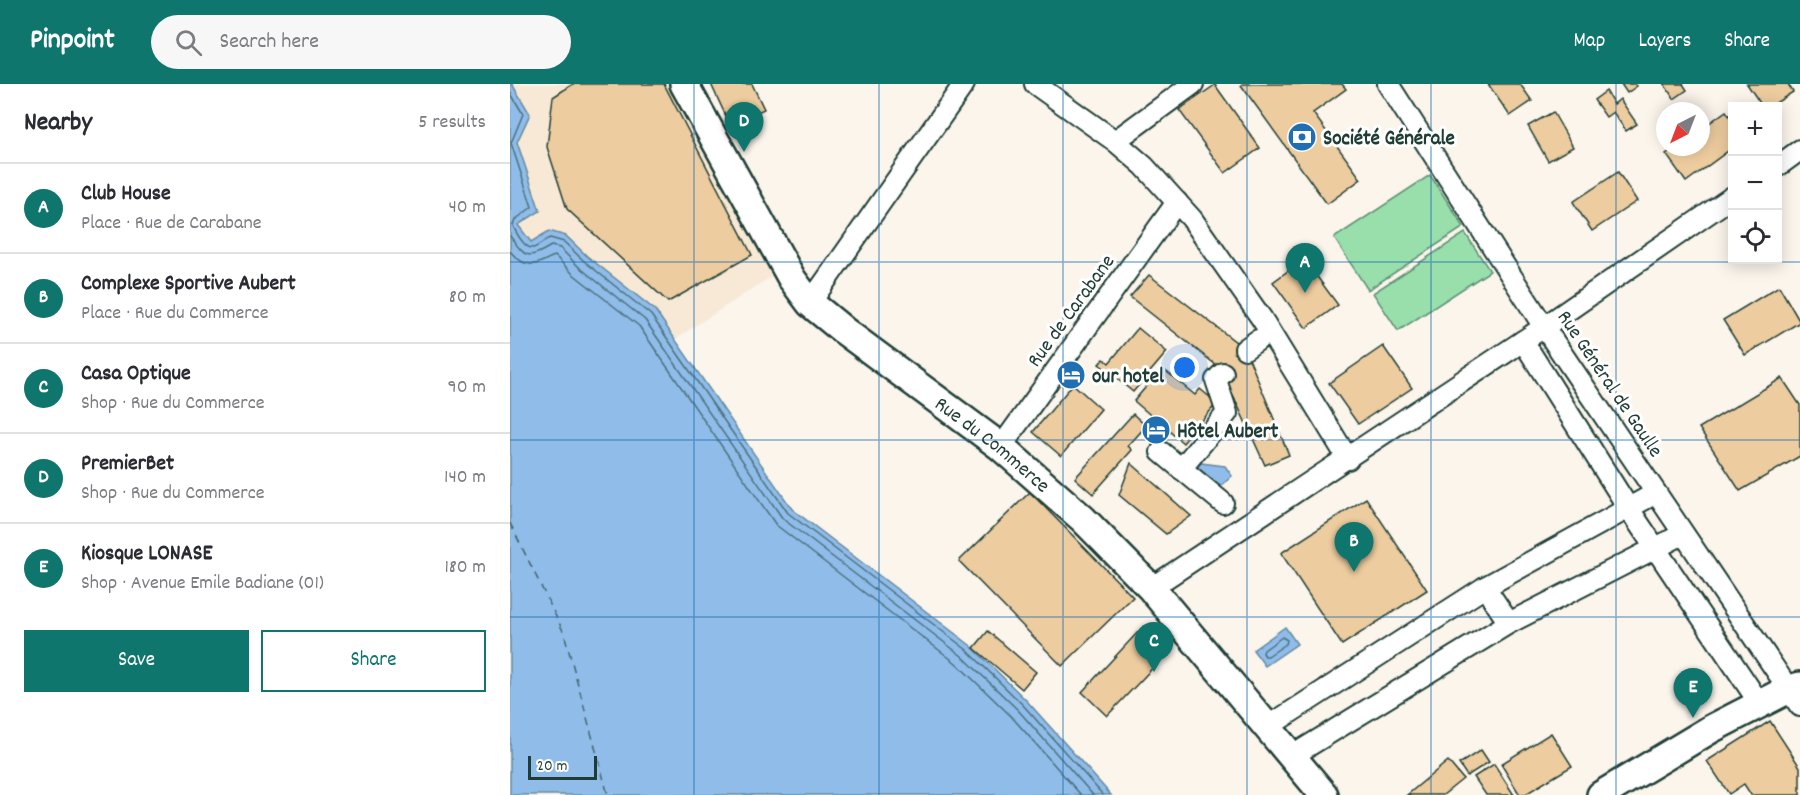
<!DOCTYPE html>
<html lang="en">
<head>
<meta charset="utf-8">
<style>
  body { margin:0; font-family:Dekko,sans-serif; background:#f7f7f7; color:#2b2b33 }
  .controls { position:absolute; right:18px; top:18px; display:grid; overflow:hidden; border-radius:0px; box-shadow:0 3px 15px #0003 }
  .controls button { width:54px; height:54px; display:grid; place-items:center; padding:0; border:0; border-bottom:2px solid #e1e1e2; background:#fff; color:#2b2b33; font:30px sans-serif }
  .compass { position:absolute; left:1146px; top:18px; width:54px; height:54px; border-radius:50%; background:#fff; box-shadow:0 3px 15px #0003; rotate:222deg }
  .scale { position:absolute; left:18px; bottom:15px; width:69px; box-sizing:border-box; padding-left:6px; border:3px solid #1f3d34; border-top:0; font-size:16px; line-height:21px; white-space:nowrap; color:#1f3d34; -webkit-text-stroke:4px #fff; paint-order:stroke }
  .you { position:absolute; left:675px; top:284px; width:21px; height:21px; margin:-15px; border:4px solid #fff; border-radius:50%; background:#1a73e8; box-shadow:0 0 0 9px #1a73e833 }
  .badge { display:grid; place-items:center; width:39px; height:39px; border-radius:50%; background:#0f766e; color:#fff; font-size:20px; font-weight:700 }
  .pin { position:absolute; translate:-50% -50px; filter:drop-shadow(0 2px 3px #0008) }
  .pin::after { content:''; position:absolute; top:32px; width:21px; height:18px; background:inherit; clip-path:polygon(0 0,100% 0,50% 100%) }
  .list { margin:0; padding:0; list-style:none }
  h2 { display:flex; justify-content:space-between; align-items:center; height:78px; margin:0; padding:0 24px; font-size:26px }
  h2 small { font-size:20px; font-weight:400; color:#7c7c81 }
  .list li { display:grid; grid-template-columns:39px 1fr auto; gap:18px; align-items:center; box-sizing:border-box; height:90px; padding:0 24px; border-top:2px solid #e1e1e2 }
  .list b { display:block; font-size:22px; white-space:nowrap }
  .list p { margin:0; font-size:20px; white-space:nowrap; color:#7c7c81 }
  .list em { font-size:20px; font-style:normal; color:#7c7c81 }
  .actions { display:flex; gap:12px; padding:18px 24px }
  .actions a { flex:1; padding:14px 0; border:2px solid #0f766e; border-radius:0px; text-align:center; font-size:21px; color:#0f766e }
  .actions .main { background:#0f766e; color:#fff }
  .icon { flex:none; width:33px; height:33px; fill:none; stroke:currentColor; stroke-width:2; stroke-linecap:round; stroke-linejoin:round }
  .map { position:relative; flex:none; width:1290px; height:711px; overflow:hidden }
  header { display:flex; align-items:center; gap:36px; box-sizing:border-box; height:84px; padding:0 30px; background:#0f766e; color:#fff }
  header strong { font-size:28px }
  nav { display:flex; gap:33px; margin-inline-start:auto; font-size:21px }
  .search { width:420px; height:54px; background:#f7f7f7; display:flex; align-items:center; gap:15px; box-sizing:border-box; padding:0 21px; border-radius:33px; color:#7c7c81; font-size:22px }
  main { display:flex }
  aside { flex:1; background:#fff }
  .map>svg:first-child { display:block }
  .built { fill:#f7e9d5 }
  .green { fill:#98dfac; stroke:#5c8e70; stroke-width:1.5 }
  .water { fill:#8fbce9; stroke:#6289a1; stroke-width:1.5 }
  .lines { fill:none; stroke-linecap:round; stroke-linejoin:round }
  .shore { stroke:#4c707c; stroke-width:1.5 }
  .ferry { stroke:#41636a; stroke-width:1.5; stroke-dasharray:8 6; stroke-linecap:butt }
  .building { fill:#edcc9f; stroke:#1f3d34; stroke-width:1.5 }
  .street-casing { stroke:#1f3d34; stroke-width:24 }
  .secondary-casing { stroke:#1f3d34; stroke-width:32 }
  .street { stroke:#fff; stroke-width:20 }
  .secondary { stroke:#fff; stroke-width:27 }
  .grid { fill:none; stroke:#1f6fb2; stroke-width:1.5; stroke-opacity:0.55 }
  .labels { text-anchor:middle; stroke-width:6; stroke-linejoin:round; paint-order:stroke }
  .poi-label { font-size:21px; font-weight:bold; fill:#1f3d34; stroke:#fff; text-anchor:start }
  .street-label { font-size:21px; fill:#1f3d34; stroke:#fff }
</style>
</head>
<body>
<header>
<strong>Pinpoint</strong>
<div class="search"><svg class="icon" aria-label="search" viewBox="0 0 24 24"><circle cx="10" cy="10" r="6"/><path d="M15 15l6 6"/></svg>Search here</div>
<nav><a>Map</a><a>Layers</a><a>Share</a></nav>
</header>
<main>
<aside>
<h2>Nearby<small>5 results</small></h2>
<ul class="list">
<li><span class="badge">A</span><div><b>Club House</b><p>Place · Rue de Carabane</p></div><em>40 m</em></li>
<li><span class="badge">B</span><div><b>Complexe Sportive Aubert</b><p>Place · Rue du Commerce</p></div><em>80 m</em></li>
<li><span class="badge">C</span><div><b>Casa Optique</b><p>Shop · Rue du Commerce</p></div><em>90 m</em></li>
<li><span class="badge">D</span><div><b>PremierBet</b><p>Shop · Rue du Commerce</p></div><em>140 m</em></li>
<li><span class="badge">E</span><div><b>Kiosque LONASE</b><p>Shop · Avenue Emile Badiane (01)</p></div><em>180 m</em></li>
</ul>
<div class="actions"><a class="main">Save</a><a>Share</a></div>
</aside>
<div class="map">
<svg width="1290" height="711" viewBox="0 0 1290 711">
  <rect width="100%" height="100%" fill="#fbf5ec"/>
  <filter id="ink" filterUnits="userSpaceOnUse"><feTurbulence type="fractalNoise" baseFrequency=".0167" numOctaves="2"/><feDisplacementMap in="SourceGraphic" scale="12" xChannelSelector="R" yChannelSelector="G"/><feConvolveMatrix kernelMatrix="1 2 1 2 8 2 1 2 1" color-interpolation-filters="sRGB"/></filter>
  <g filter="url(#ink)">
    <path class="built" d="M0,0H174L276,183L165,255L0,356Z"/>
    <g class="green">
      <path d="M920,91L954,143L858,206L824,154Z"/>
      <path d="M955,149L980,187L888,247L863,209Z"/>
    </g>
    <g class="water">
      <path d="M0,0H2L20,30L7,58L30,127L8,141L21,158L39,147L56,152L77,172L145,226L282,425L460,561L517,617L601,711H0Z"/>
      <path d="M691,379L715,382L722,392L707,406L684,387Z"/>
      <path d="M775,543L787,560L755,582L743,566Z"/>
    </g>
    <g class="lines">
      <g class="shore">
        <path d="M0,8L13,30L1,59L22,123L5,136L3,142C6,148 14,165 23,164C28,163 35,156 40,154L54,158L74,177L141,231L278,429L457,566L513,621L593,711"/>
        <path d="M0,152C16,174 17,176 41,162L50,164L69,183L135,236L273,435L452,572L508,626L583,711"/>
        <path d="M0,167C8,177 19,184 31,178C37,176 40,173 45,172L63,190L129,242L266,441L446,579L501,632L571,711"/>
        <path d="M772,553L777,556L776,560L758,572H755L753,569L754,566Z"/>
      </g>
      <path class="ferry" d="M0,439L54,549L98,711"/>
    </g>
    <g class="building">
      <path d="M63,0H154L242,171L158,218L57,125L37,63L43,13Z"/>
      <path d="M201,0H242L254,25L220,41Z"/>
      <path d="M732,0H832L836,5L803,29L851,95L817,120L731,1Z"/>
      <path d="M978,0H1010L1022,17L1000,32Z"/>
      <path d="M1111,0H1125L1127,2L1117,9Z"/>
      <path d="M1154,0H1173L1177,6L1164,15Z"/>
      <path d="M1237,0H1278L1283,8L1261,22H1252Z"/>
      <path d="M705,1L750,64L715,89L669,26Z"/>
      <path d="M1096,7L1104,20L1110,15L1127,40L1116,47L1103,28L1096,33L1084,16Z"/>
      <path d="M1216,27L1222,36V64L1176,98L1156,70L1166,63H1191V45Z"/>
      <path d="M1043,28L1063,63L1038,77L1018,42Z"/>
      <path d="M1108,88L1127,117L1082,147L1063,118Z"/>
      <path d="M794,175L828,221L796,244L763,198Z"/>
      <path d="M639,191L735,265L779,371L755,381L711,285L620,213Z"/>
      <path d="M1269,202L1290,238L1235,271L1213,236Z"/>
      <path d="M628,244L657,268L623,308L589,280L594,275L599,279Z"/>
      <path d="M873,262L902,304L848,340L819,299Z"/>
      <path d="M652,284L685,311L690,305L707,319L673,359L624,317Z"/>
      <path d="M1272,294L1290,321V372L1230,407L1189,344Z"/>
      <path d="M563,300L591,325L551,372L523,348Z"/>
      <path d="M623,330L636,342L618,362L622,366L583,410L565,394Z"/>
      <path d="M621,379L681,432L656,450L609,411Z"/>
      <path d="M520,408L623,513L552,582L449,477Z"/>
      <path d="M856,414L917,506L832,561L771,469Z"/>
      <path d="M478,547L526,588L512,605L464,564Z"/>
      <path d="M628,548L654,572L597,632L572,608Z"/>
      <path d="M1260,637L1290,683V711H1241L1234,700L1219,710L1197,677Z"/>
      <path d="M1041,649L1062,682L1014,711H1010L991,680Z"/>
      <path d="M971,666L979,678L957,692L949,680Z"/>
      <path d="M938,677L953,695L933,711H897Z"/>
      <path d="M984,680L1004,711H976L964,693Z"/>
    </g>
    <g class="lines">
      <g class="street-casing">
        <g id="street">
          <path d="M525,0L605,57L634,82L682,135L752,235L838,375"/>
          <path d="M878,0L1034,243L1290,622"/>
          <path d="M605,57L683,0"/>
          <path d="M1268,82L1290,66"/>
          <path d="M300,219L454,0"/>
          <path d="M1013,257L1119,425L1250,620"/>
          <path d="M735,265L748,256"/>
          <path d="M491,363L667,118"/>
          <path d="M651,368L713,419"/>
          <path d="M671,385L717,329L706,296L713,289"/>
          <path d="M975,503L999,539"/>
          <path d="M641,504L1034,243L1222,113"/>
          <path d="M756,644L975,503L1146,409"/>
          <path d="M782,672L999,539L1173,450"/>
        </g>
      </g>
      <g class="secondary-casing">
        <g id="secondary">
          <path id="s1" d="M174,0L282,195L300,219L333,246L491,363L573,435L641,504L814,711"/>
          <path d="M1091,711L1201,645L1279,605L1290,602"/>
        </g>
      </g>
      <use href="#street" class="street"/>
      <use href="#secondary" class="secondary"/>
    </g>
  </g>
  <path class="grid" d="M184,0V711M369,0V711M553,0V711M737,0V711M921,0V711M1106,0V711M0,178H1290M0,356H1290M0,533H1290"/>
  <defs>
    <g id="bank-disc" transform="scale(1.5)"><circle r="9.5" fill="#1f6fb2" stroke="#fff"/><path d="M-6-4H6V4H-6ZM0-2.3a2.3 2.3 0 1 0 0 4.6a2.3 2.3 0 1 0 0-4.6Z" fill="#fff"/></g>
    <g id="hotel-disc" transform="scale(1.5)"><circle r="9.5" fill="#1f6fb2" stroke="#fff"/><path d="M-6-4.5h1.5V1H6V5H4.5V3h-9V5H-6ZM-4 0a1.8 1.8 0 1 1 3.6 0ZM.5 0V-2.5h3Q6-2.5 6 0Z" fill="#fff"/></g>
  </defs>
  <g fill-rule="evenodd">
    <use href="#bank-disc" x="792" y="53"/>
    <use href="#hotel-disc" x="561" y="291"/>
    <use href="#hotel-disc" x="646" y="346"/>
  </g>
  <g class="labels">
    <g class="poi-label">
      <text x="813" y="60">Société Générale</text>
      <text x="582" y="298">our hotel</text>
      <text x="667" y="353">Hôtel Aubert</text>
    </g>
    <g class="street-label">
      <text transform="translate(560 226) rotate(-54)" y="7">Rue de Carabane</text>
      <text transform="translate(1101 299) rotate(56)" y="7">Rue Général de Gaulle</text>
      <text dy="7" stroke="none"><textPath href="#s1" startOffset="484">Rue du Commerce</textPath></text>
    </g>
  </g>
</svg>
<div class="controls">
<button>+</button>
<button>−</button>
<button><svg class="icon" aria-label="locate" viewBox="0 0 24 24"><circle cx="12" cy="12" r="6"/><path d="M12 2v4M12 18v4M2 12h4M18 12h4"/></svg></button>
</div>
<svg class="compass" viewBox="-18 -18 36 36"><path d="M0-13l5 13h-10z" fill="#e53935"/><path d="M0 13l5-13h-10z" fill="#7c7c81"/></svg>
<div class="scale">20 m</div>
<div class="you"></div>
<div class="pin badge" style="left:795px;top:209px">A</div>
<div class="pin badge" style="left:844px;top:488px">B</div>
<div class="pin badge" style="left:644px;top:588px">C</div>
<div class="pin badge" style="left:234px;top:68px">D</div>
<div class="pin badge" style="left:1183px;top:634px">E</div>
</div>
</main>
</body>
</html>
